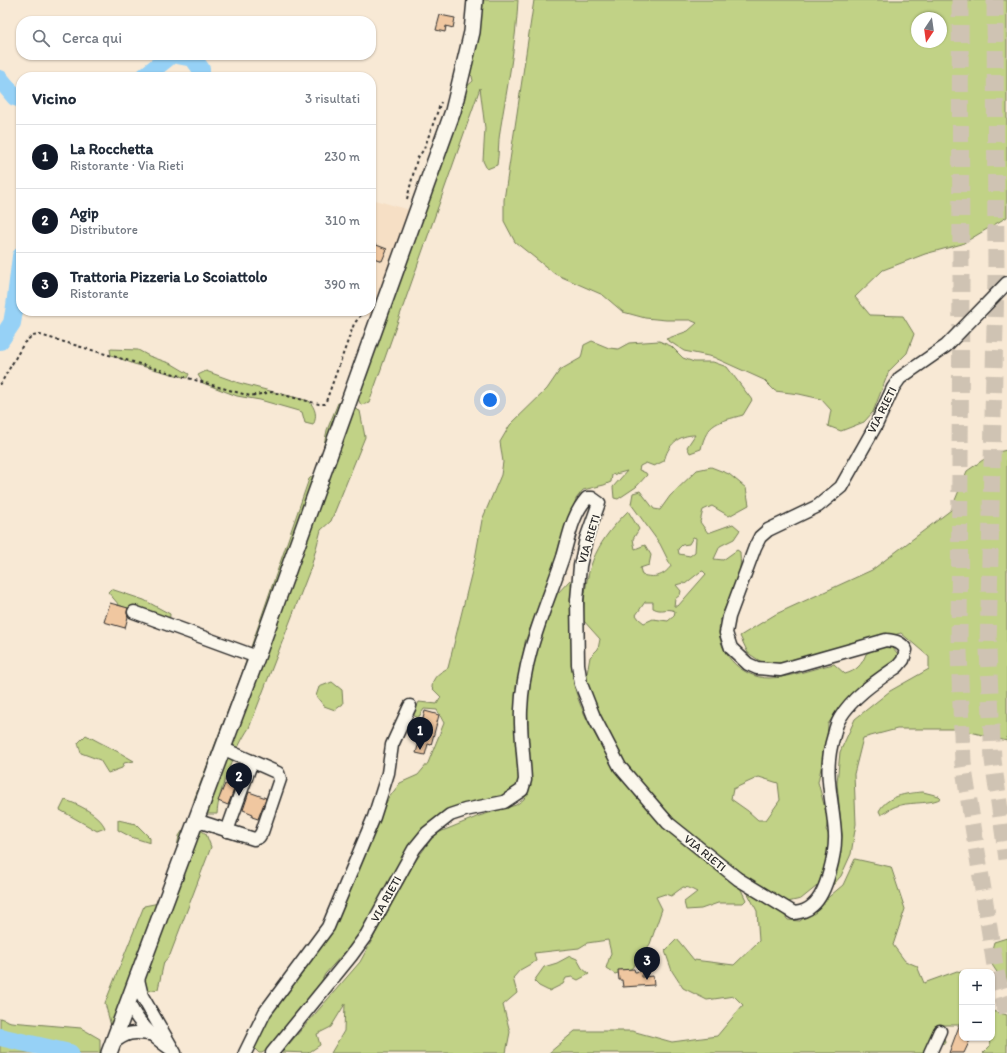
<!DOCTYPE html>
<html lang="it">
<head>
<meta charset="utf-8">
<style>
  body { margin:0; font-family:Itim,sans-serif; background:#f2f2f3; color:#1f2937 }
  .controls { position:absolute; right:12px; bottom:12px; display:grid; overflow:hidden; border-radius:8px; box-shadow:0 1px 3px #0004 }
  .controls button { width:36px; height:36px; display:grid; place-items:center; padding:0; border:0; border-bottom:1px solid #e0e1e3; background:#fff; color:#1f2937; font:20px sans-serif }
  .compass { position:absolute; left:911px; top:12px; width:36px; height:36px; border-radius:50%; background:#fff; box-shadow:0 1px 3px #0004; rotate:193deg }
  .you { position:absolute; left:490px; top:400px; width:14px; height:14px; margin:-10px; border:3px solid #fff; border-radius:50%; background:#1a73e8; box-shadow:0 0 0 6px #1a73e833 }
  .badge { display:grid; place-items:center; width:26px; height:26px; border-radius:50%; background:#111827; color:#fff; font-size:13px; font-weight:700 }
  .pin { position:absolute; translate:-50% -33px; filter:drop-shadow(0 1px 2px #0008) }
  .pin::after { content:''; position:absolute; top:21px; width:14px; height:12px; background:inherit; clip-path:polygon(0 0,100% 0,50% 100%) }
  .list { margin:0; padding:0; list-style:none }
  h2 { display:flex; justify-content:space-between; align-items:center; height:52px; margin:0; padding:0 16px; font-size:17px }
  h2 small { font-size:13px; font-weight:400; color:#747a83 }
  .list li { display:grid; grid-template-columns:26px 1fr auto; gap:12px; align-items:center; box-sizing:border-box; height:64px; padding:0 16px; border-top:1px solid #e0e1e3 }
  .list b { display:block; font-size:15px; white-space:nowrap }
  .list p { margin:0; font-size:13px; white-space:nowrap; color:#747a83 }
  .list em { font-size:13px; font-style:normal; color:#747a83 }
  .icon { flex:none; width:22px; height:22px; fill:none; stroke:currentColor; stroke-width:2; stroke-linecap:round; stroke-linejoin:round }
  .map { position:relative; flex:none; width:1007px; height:1053px; overflow:hidden }
  .search { position:absolute; background:#fff; box-shadow:0 1px 3px #0004; left:16px; top:16px; width:360px; height:44px; display:flex; align-items:center; gap:10px; box-sizing:border-box; padding:0 14px; border-radius:16px; color:#747a83; font-size:15px }
  .panel { position:absolute; background:#fff; box-shadow:0 1px 3px #0004; left:16px; top:72px; width:360px; height:244px; border-radius:16px }
  .map>svg:first-child { display:block }
  .built { fill:#f6dfc5 }
  .green { fill:#c1d286; stroke:#767e58; fill-rule:evenodd }
  .lines { fill:none; stroke-linecap:round; stroke-linejoin:round }
  .river { stroke:#96d1f6; stroke-width:18 }
  .building { fill:#f0c7a0; stroke:#2b2b2b }
  .highway-tunnel { stroke:#cfc3b3; stroke-width:17; stroke-dasharray:17 8; stroke-linecap:butt }
  .minor-casing { stroke:#2b2b2b; stroke-width:15 }
  .major-casing { stroke:#2b2b2b; stroke-width:18 }
  .path { stroke:#2b2b2b; stroke-width:2; stroke-dasharray:3 3; stroke-linecap:butt }
  .minor { stroke:#fbf7ec; stroke-width:12 }
  .major { stroke:#fbf7ec; stroke-width:15 }
  .labels { text-anchor:middle; stroke-width:3.5; stroke-linejoin:round; paint-order:stroke }
  .street-label { font-size:12px; fill:#2b2b2b; stroke:#fbf7ec }
</style>
</head>
<body>
<div class="map">
<svg width="1007" height="1053" viewBox="0 0 1007 1053">
  <rect width="100%" height="100%" fill="#f8e9d5"/>
  <filter id="ink" filterUnits="userSpaceOnUse"><feTurbulence type="fractalNoise" baseFrequency=".025" numOctaves="2"/><feDisplacementMap in="SourceGraphic" scale="8" xChannelSelector="R" yChannelSelector="G"/><feConvolveMatrix kernelMatrix="1 2 1 2 8 2 1 2 1" color-interpolation-filters="sRGB"/></filter>
  <g filter="url(#ink)">
    <path class="built" d="M371,199L410,210L372,317L354,311H371Z"/>
    <g class="green">
      <path d="M478,0H518C516,44 507,88 500,131C498,142 499,154 497,165L487,169L483,161L485,128L480,88L369,403L361,405L358,399L359,384L465,88L473,81L472,76L468,72Z"/>
      <path d="M534,0H1007V217L962,244L925,254L883,270L855,297L870,315L903,316L914,334L907,353L889,371L873,412L864,422L841,431L828,426L831,410L821,399L799,394L775,391L764,380L713,357L684,351L666,339L688,331L697,323L690,320H666L645,318L623,312L603,295L555,274L515,242L504,221V200ZM917,18H941V42H917Z"/>
      <path d="M592,341L609,348L618,349L629,343L659,341L671,346L683,358L694,362H713L727,367L752,400L743,415C719,422 707,422 701,449L690,453L687,447L695,435C678,435 668,445 664,461L654,466L646,463L640,466L639,470L646,473L647,475L636,487L618,499L614,498L613,487L627,471L612,475L611,482L604,485L583,490L576,499L558,556L525,642L519,689V779L516,790L507,797L453,810L436,818L425,828L410,844L359,936L325,974L318,989L302,1005L296,1018L274,1045L262,1053H259L253,1047L270,1013L297,972L388,799L400,783L418,775L428,763L444,723L437,710L424,709L418,718L413,715L419,702L437,704L441,697L432,688C432,677 439,673 448,668L475,559L482,520L501,475L503,462L500,442L510,425L547,389L560,370L581,358L584,345Z"/>
      <path d="M110,349L138,350L149,356L172,364L189,374L187,378L134,364L111,355Z"/>
      <path d="M206,371L239,383L309,401C315,408 318,416 313,425L305,423L302,412L260,400L237,396L203,383L198,375Z"/>
      <path d="M338,403L360,411L365,437L331,521L321,530L311,567L249,728C236,747 218,791 217,814H206L194,800L241,676L309,479L319,470L327,430Z"/>
      <path d="M1007,450V741L958,729H897L863,738L854,774L856,824L851,854L841,876L832,886L837,870L842,836L837,783L840,752L855,719L890,691L929,669V657L901,633L797,663H763L748,653L740,636L776,614L872,570L951,510L967,471L993,453Z"/>
      <path d="M711,467L729,474L746,488L749,505L729,516L712,506L703,510L700,522L708,533L733,524L740,530L734,539L720,546L714,559L723,560L737,550L740,552C740,557 741,562 740,567C738,586 725,603 720,621C714,650 740,678 769,678C789,678 814,668 834,664L845,674C856,671 862,665 866,654L877,647L893,648L898,654L892,667L839,708L828,724L827,740L818,782L828,820L826,830L831,838L822,882L801,899L783,903L682,830L671,815L641,785L621,758L593,703L586,679L590,657L598,649L600,639L583,620C585,571 592,547 628,511L639,529L633,539L635,549L645,545L651,555L649,565L640,568L642,575C654,578 663,577 671,566L660,544L631,504L633,493L640,491L654,509L660,510L670,496L697,470ZM693,537L696,538L695,552L690,556L679,554L678,549L682,545L689,544ZM703,571L706,574L678,606H674L675,599L680,595L681,591L676,585L683,583L685,584L700,572ZM645,602H653V608C662,613 666,607 675,611L674,616L668,621L653,619L644,623L639,619L636,615ZM759,777L778,783L780,800L766,820H758L748,811L731,799L733,789Z"/>
      <path d="M570,580C575,598 576,639 576,659C576,666 574,673 574,680C574,708 620,778 639,800L736,879L746,900L743,903H718L701,909L686,910L684,902L697,892L689,888L683,887L671,896L665,894L656,897L662,909L650,944L643,954L631,969L615,974L606,968L611,953L608,940L587,943L579,948L534,953L536,961L520,970L513,978L517,993L503,1005L510,1032L506,1053H331L344,1031L345,1004L331,1027L317,1034L320,1045L308,1053L282,1052L360,962L414,863L435,834L479,816L516,805L524,799L529,788L530,770L527,703L535,655L548,611L556,595Z"/>
      <path d="M111,589L144,600L170,614L169,626L119,605L108,592Z"/>
      <path d="M332,682L342,690L343,704L335,710L324,706L316,696L319,687Z"/>
      <path d="M86,735C102,744 118,751 134,761L124,763L122,768L108,773L100,760L81,753L78,743Z"/>
      <path d="M923,792L939,796L941,798C933,804 912,802 901,805C894,806 887,811 881,815L879,811C887,796 906,793 923,792Z"/>
      <path d="M65,800C78,804 100,815 105,828L97,831L60,810Z"/>
      <path d="M118,820L136,824L150,838V843L131,837L118,830Z"/>
      <path d="M189,821L206,834L211,847L170,955L164,962L158,989L139,993L112,1030L105,1003L144,906L159,903L175,858L179,836Z"/>
      <path d="M855,859L891,867L905,909L893,945L905,961L917,966L924,983L957,971L962,972V1025H942L945,1043L939,1044L933,1053H549L575,1031H632L672,1042L717,1036L743,1005L734,996L707,1000L683,988L672,971L665,951L677,939L694,960L734,965L759,941L757,911L744,886L777,906L788,920L800,921L843,885Z"/>
      <path d="M1007,938V982L1004,983L989,960L994,942Z"/>
      <path d="M570,956L577,959L582,968L589,974L578,980L572,977L566,978L563,984L549,991L539,986L534,981L544,967L557,963Z"/>
      <path d="M992,1011L1007,1015V1053H983L990,1046L989,1038H992Z"/>
      <path d="M0,1018L11,1022L81,1028L100,1039V1053H0Z"/>
    </g>
    <g class="lines">
      <g class="river">
        <path d="M177,55L193,58L201,69V77"/>
        <path d="M144,77L171,55"/>
        <path d="M0,79L15,97L21,99"/>
        <path d="M0,341L12,323L15,306L21,256"/>
        <path d="M0,1037L70,1053"/>
      </g>
    </g>
    <g class="building">
      <path d="M440,15L455,18L453,28L446,26L445,32L436,30Z"/>
      <path d="M371,243L387,249L382,261L371,257Z"/>
      <path d="M110,603L128,608L127,613L128,617L125,628L104,622Z"/>
      <path d="M425,711L439,715L431,745L428,744L425,755L416,753L419,742L417,741Z"/>
      <path d="M225,784L235,787L228,805L218,801Z"/>
      <path d="M249,792L266,798L258,819L252,817L253,814L243,810Z"/>
      <path d="M634,969L635,972L642,971V977L653,976L654,985L623,987L622,980H619L618,970Z"/>
      <path d="M961,1021L962,1038H971L964,1053H949Z"/>
    </g>
    <g class="lines">
      <g class="highway-tunnel">
        <path d="M960,0L961,278L959,650L963,763L996,972L1007,1014"/>
        <path d="M995,0L996,279L988,650L993,760L1007,859"/>
      </g>
      <g class="minor-casing">
        <g id="minor">
          <path d="M134,612L257,657"/>
          <path d="M195,820L254,839L259,837L262,832L280,779L278,773L222,748"/>
          <path d="M227,831L252,761"/>
          <path d="M137,975L142,996L175,1053"/>
          <path d="M128,1001C137,1023 152,1036 172,1050"/>
          <path d="M113,1043C127,1032 132,1032 149,1034"/>
          <path d="M245,1053L265,1012L328,927L374,817L388,773L392,745L410,706"/>
          <path d="M272,1053L351,956L367,934L414,849L427,833L450,815L465,810L504,802L522,790L525,780C524,757 520,733 521,710C523,654 546,608 563,557C569,537 572,515 587,498H592L599,503L586,539L580,566L577,600L578,664L581,684L594,717L620,767L668,823L738,879L794,913C801,912 807,911 813,905C827,893 836,852 835,834C833,798 822,773 834,735C835,730 837,723 840,718C853,696 878,680 898,666L903,660L906,650C901,642 896,641 886,640L780,670L757,668L748,664L731,648L726,633L729,617L755,547L760,537L768,530L818,506L841,487L876,425L893,388L900,378L946,346L1007,283"/>
          <path d="M930,1053L940,1031"/>
        </g>
      </g>
      <g class="major-casing">
        <path id="major" d="M109,1053L257,657L453,111L472,32L475,0"/>
      </g>
      <g class="path">
        <path d="M407,199L417,159L424,149L441,102"/>
        <path d="M0,385L24,343L32,336L40,335L250,396L272,392L319,404H325L354,324L364,311"/>
      </g>
      <use href="#minor" class="minor"/>
      <use href="#major" class="major"/>
    </g>
  </g>
  <g class="labels">
    <g class="street-label">
      <text transform="translate(882 410) rotate(-63)" y="4">VIA RIETI</text>
      <text transform="translate(589 539) rotate(-73)" y="4">VIA RIETI</text>
      <text transform="translate(705 853) rotate(39)" y="4">VIA RIETI</text>
      <text transform="translate(386 899) rotate(-61)" y="4">VIA RIETI</text>
    </g>
  </g>
</svg>
<div class="controls">
<button>+</button>
<button>−</button>
</div>
<svg class="compass" viewBox="-18 -18 36 36"><path d="M0-13l5 13h-10z" fill="#e53935"/><path d="M0 13l5-13h-10z" fill="#747a83"/></svg>
<div class="you"></div>
<div class="pin badge" style="left:420px;top:750px">1</div>
<div class="pin badge" style="left:239px;top:796px">2</div>
<div class="pin badge" style="left:647px;top:980px">3</div>
<div class="search"><svg class="icon" aria-label="search" viewBox="0 0 24 24"><circle cx="10" cy="10" r="6"/><path d="M15 15l6 6"/></svg>Cerca qui</div>
<section class="panel">
<h2>Vicino<small>3 risultati</small></h2>
<ul class="list">
<li><span class="badge">1</span><div><b>La Rocchetta</b><p>Ristorante · Via Rieti</p></div><em>230 m</em></li>
<li><span class="badge">2</span><div><b>Agip</b><p>Distributore</p></div><em>310 m</em></li>
<li><span class="badge">3</span><div><b>Trattoria Pizzeria Lo Scoiattolo</b><p>Ristorante</p></div><em>390 m</em></li>
</ul>
</section>
</div>
</body>
</html>
